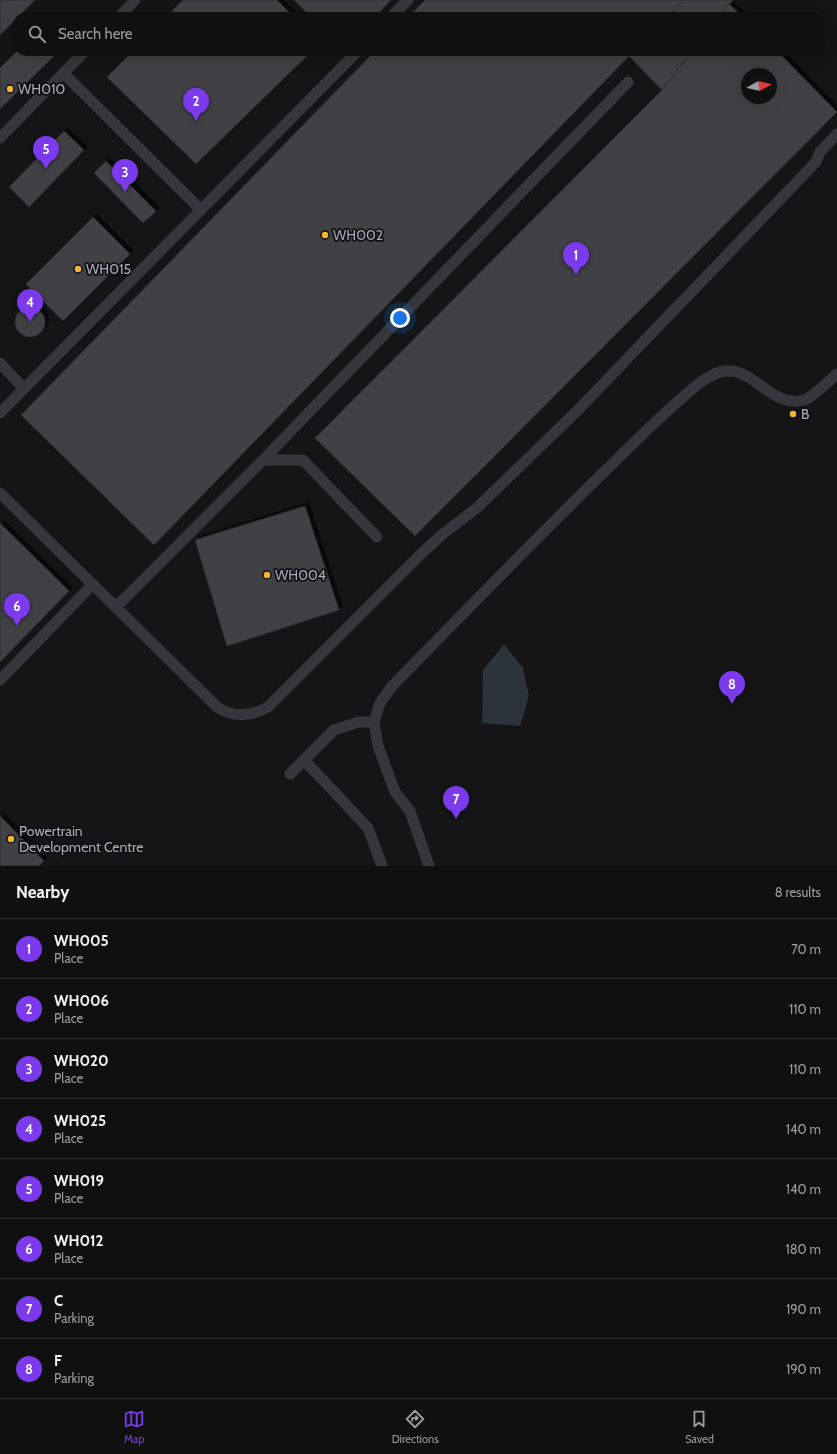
<!DOCTYPE html>
<html lang="en">
<head>
<meta charset="utf-8">
<style>
  body { margin:0; font-family:Cabin,sans-serif; background:#19191a; color:#f1f3f6 }
  .compass { position:absolute; left:741px; top:68px; width:36px; height:36px; border-radius:50%; background:#101011; box-shadow:0 4px 16px #0002; rotate:82deg }
  .you { position:absolute; left:400px; top:318px; width:14px; height:14px; margin:-10px; border:3px solid #fff; border-radius:50%; background:#1a73e8; box-shadow:0 0 0 6px #1a73e833 }
  .badge { display:grid; place-items:center; width:26px; height:26px; border-radius:50%; background:#7c3aed; color:#fff; font-size:13px; font-weight:700 }
  .pin { position:absolute; translate:-50% -33px; filter:drop-shadow(0 1px 2px #0008) }
  .pin::after { content:''; position:absolute; top:21px; width:14px; height:12px; background:inherit; clip-path:polygon(0 0,100% 0,50% 100%) }
  .list { margin:0; padding:0; list-style:none }
  h2 { display:flex; justify-content:space-between; align-items:center; height:52px; margin:0; padding:0 16px; font-size:17px }
  h2 small { font-size:13px; font-weight:400; color:#9c9d9f }
  .list li { display:grid; grid-template-columns:26px 1fr auto; gap:12px; align-items:center; box-sizing:border-box; height:60px; padding:0 16px; border-top:1px solid #303031 }
  .list b { display:block; font-size:15px; white-space:nowrap }
  .list p { margin:0; font-size:13px; white-space:nowrap; color:#9c9d9f }
  .list em { font-size:13px; font-style:normal; color:#9c9d9f }
  .icon { flex:none; width:22px; height:22px; fill:none; stroke:currentColor; stroke-width:2; stroke-linecap:round; stroke-linejoin:round }
  .map { position:relative; flex:none; width:837px; height:866px; overflow:hidden }
  .search { position:absolute; background:#101011; box-shadow:0 4px 16px #0002; left:12px; right:12px; top:12px; height:44px; display:flex; align-items:center; gap:10px; box-sizing:border-box; padding:0 14px; border-radius:16px; color:#9c9d9f; font-size:15px }
  .sheet { height:532px; background:#101011 }
  nav { display:flex; justify-content:space-around; align-items:center; box-sizing:border-box; height:56px; border-top:1px solid #303031; background:#101011; font-size:11px; color:#9c9d9f }
  nav a { display:grid; justify-items:center; gap:2px }
  nav .on { color:#7c3aed }
  .map>svg:first-child { display:block }
  .water { fill:#2c333b }
  .building { fill:#3f4044; stroke:#2f2f33; fill-rule:evenodd; filter:url(#shadow) }
  .lines { fill:none; stroke-linecap:round; stroke-linejoin:round }
  .lane { stroke:#36373c; stroke-width:11 }
  .poi-dot { fill:#eeb736; stroke:#101012; stroke-width:1.5 }
  .labels { text-anchor:middle; stroke-width:3.5; stroke-linejoin:round; paint-order:stroke }
  .poi-label { font-size:14px; fill:#a7acb7; stroke:#101012; text-anchor:start }
</style>
</head>
<body>
<div class="map">
<svg width="837" height="866" viewBox="0 0 837 866">
  <defs>
    <filter id="shadow"><feDropShadow dx="3.5" dy="-3.5" stdDeviation="0" flood-color="#0009"/></filter>
  </defs>
  <rect width="100%" height="100%" fill="#151517"/>
  <path class="water" d="M504,644L523,668L529,696L520,726L482,723L483,670Z"/>
  <g class="building">
    <path d="M0,0H35L0,35Z"/>
    <path d="M183,0H277L294,17H166Z"/>
    <path d="M294,0H391L375,17H311Z"/>
    <path d="M425,0H684L668,17H408Z"/>
    <path d="M684,0H733L719,17H668Z"/>
    <path d="M729,4L743,17H719Z"/>
    <path d="M17,51H59L0,109V68Z"/>
    <path d="M133,51H312L196,164L107,77Z"/>
    <path d="M375,51H634L154,545L21,415Z"/>
    <path d="M634,51H692L662,90L629,56Z"/>
    <path d="M692,51H777L837,112L415,536L315,438L662,90ZM747,74H771V98H747Z"/>
    <path d="M64,131L84,150L29,207L9,187Z"/>
    <path d="M106,161L156,211L143,223L94,173Z"/>
    <path d="M93,217L130,254L63,321L26,284Z"/>
    <circle cx="30" cy="322" r="15"/>
    <path d="M305,506L339,610L227,646L195,540Z"/>
    <path d="M0,523L69,591L0,662Z"/>
    <path d="M0,816L44,861L39,866H0Z"/>
  </g>
  <g class="lines">
    <g class="lane">
      <path d="M119,17L135,0"/>
      <path d="M391,17L408,0"/>
      <path d="M63,73L201,210"/>
      <path d="M0,138L85,51"/>
      <path d="M0,363L24,389"/>
      <path d="M0,413L358,51"/>
      <path d="M263,460L628,82"/>
      <path d="M0,493L217,707C233,718 252,716 268,707L422,553L444,533L478,507L579,409L816,162L820,152L837,134"/>
      <path d="M116,607L263,460H303L377,537"/>
      <path d="M0,680L93,584"/>
      <path d="M304,760L368,828L382,866"/>
      <path d="M290,774L334,730L359,722H374"/>
      <path d="M429,866L410,811L395,792L378,746L374,722L380,703L392,686C464,613 534,540 607,469C632,445 656,420 682,398C691,390 700,381 711,376C749,354 767,410 804,400C812,398 830,380 837,374"/>
    </g>
  </g>
  <g class="poi-dot">
    <circle cx="10" cy="89" r="4"/>
    <circle cx="325" cy="235" r="4"/>
    <circle cx="78" cy="269" r="4"/>
    <circle cx="793" cy="414" r="4"/>
    <circle cx="267" cy="575" r="4"/>
    <circle cx="11" cy="839" r="4"/>
  </g>
  <g class="labels">
    <g class="poi-label">
      <text x="18" y="94">WH010</text>
      <text x="333" y="240">WH002</text>
      <text x="86" y="274">WH015</text>
      <text x="801" y="419">B</text>
      <text x="275" y="580">WH004</text>
      <text x="19" y="836">Powertrain<tspan x="19" dy="16">Development Centre</tspan></text>
    </g>
  </g>
</svg>
<svg class="compass" viewBox="-18 -18 36 36"><path d="M0-13l5 13h-10z" fill="#e53935"/><path d="M0 13l5-13h-10z" fill="#9c9d9f"/></svg>
<div class="you"></div>
<div class="pin badge" style="left:576px;top:275px">1</div>
<div class="pin badge" style="left:196px;top:121px">2</div>
<div class="pin badge" style="left:125px;top:192px">3</div>
<div class="pin badge" style="left:30px;top:322px">4</div>
<div class="pin badge" style="left:46px;top:169px">5</div>
<div class="pin badge" style="left:17px;top:626px">6</div>
<div class="pin badge" style="left:456px;top:819px">7</div>
<div class="pin badge" style="left:732px;top:704px">8</div>
<div class="search"><svg class="icon" aria-label="search" viewBox="0 0 24 24"><circle cx="10" cy="10" r="6"/><path d="M15 15l6 6"/></svg>Search here</div>
</div>
<section class="sheet">
<h2>Nearby<small>8 results</small></h2>
<ul class="list">
<li><span class="badge">1</span><div><b>WH005</b><p>Place</p></div><em>70 m</em></li>
<li><span class="badge">2</span><div><b>WH006</b><p>Place</p></div><em>110 m</em></li>
<li><span class="badge">3</span><div><b>WH020</b><p>Place</p></div><em>110 m</em></li>
<li><span class="badge">4</span><div><b>WH025</b><p>Place</p></div><em>140 m</em></li>
<li><span class="badge">5</span><div><b>WH019</b><p>Place</p></div><em>140 m</em></li>
<li><span class="badge">6</span><div><b>WH012</b><p>Place</p></div><em>180 m</em></li>
<li><span class="badge">7</span><div><b>C</b><p>Parking</p></div><em>190 m</em></li>
<li><span class="badge">8</span><div><b>F</b><p>Parking</p></div><em>190 m</em></li>
</ul>
</section>
<nav>
<a class="on"><svg class="icon" aria-label="map" viewBox="0 0 24 24"><path d="M3 6l6-2 6 2 6-2v14l-6 2-6-2-6 2zM9 4v14M15 6v14"/></svg>Map</a>
<a><svg class="icon" aria-label="directions" viewBox="0 0 24 24"><path d="M12 3l9 9-9 9-9-9zM9 14v-3h6M13 9l2 2-2 2"/></svg>Directions</a>
<a><svg class="icon" aria-label="saved" viewBox="0 0 24 24"><path d="M7 4h10v16l-5-4-5 4z"/></svg>Saved</a>
</nav>
</body>
</html>
